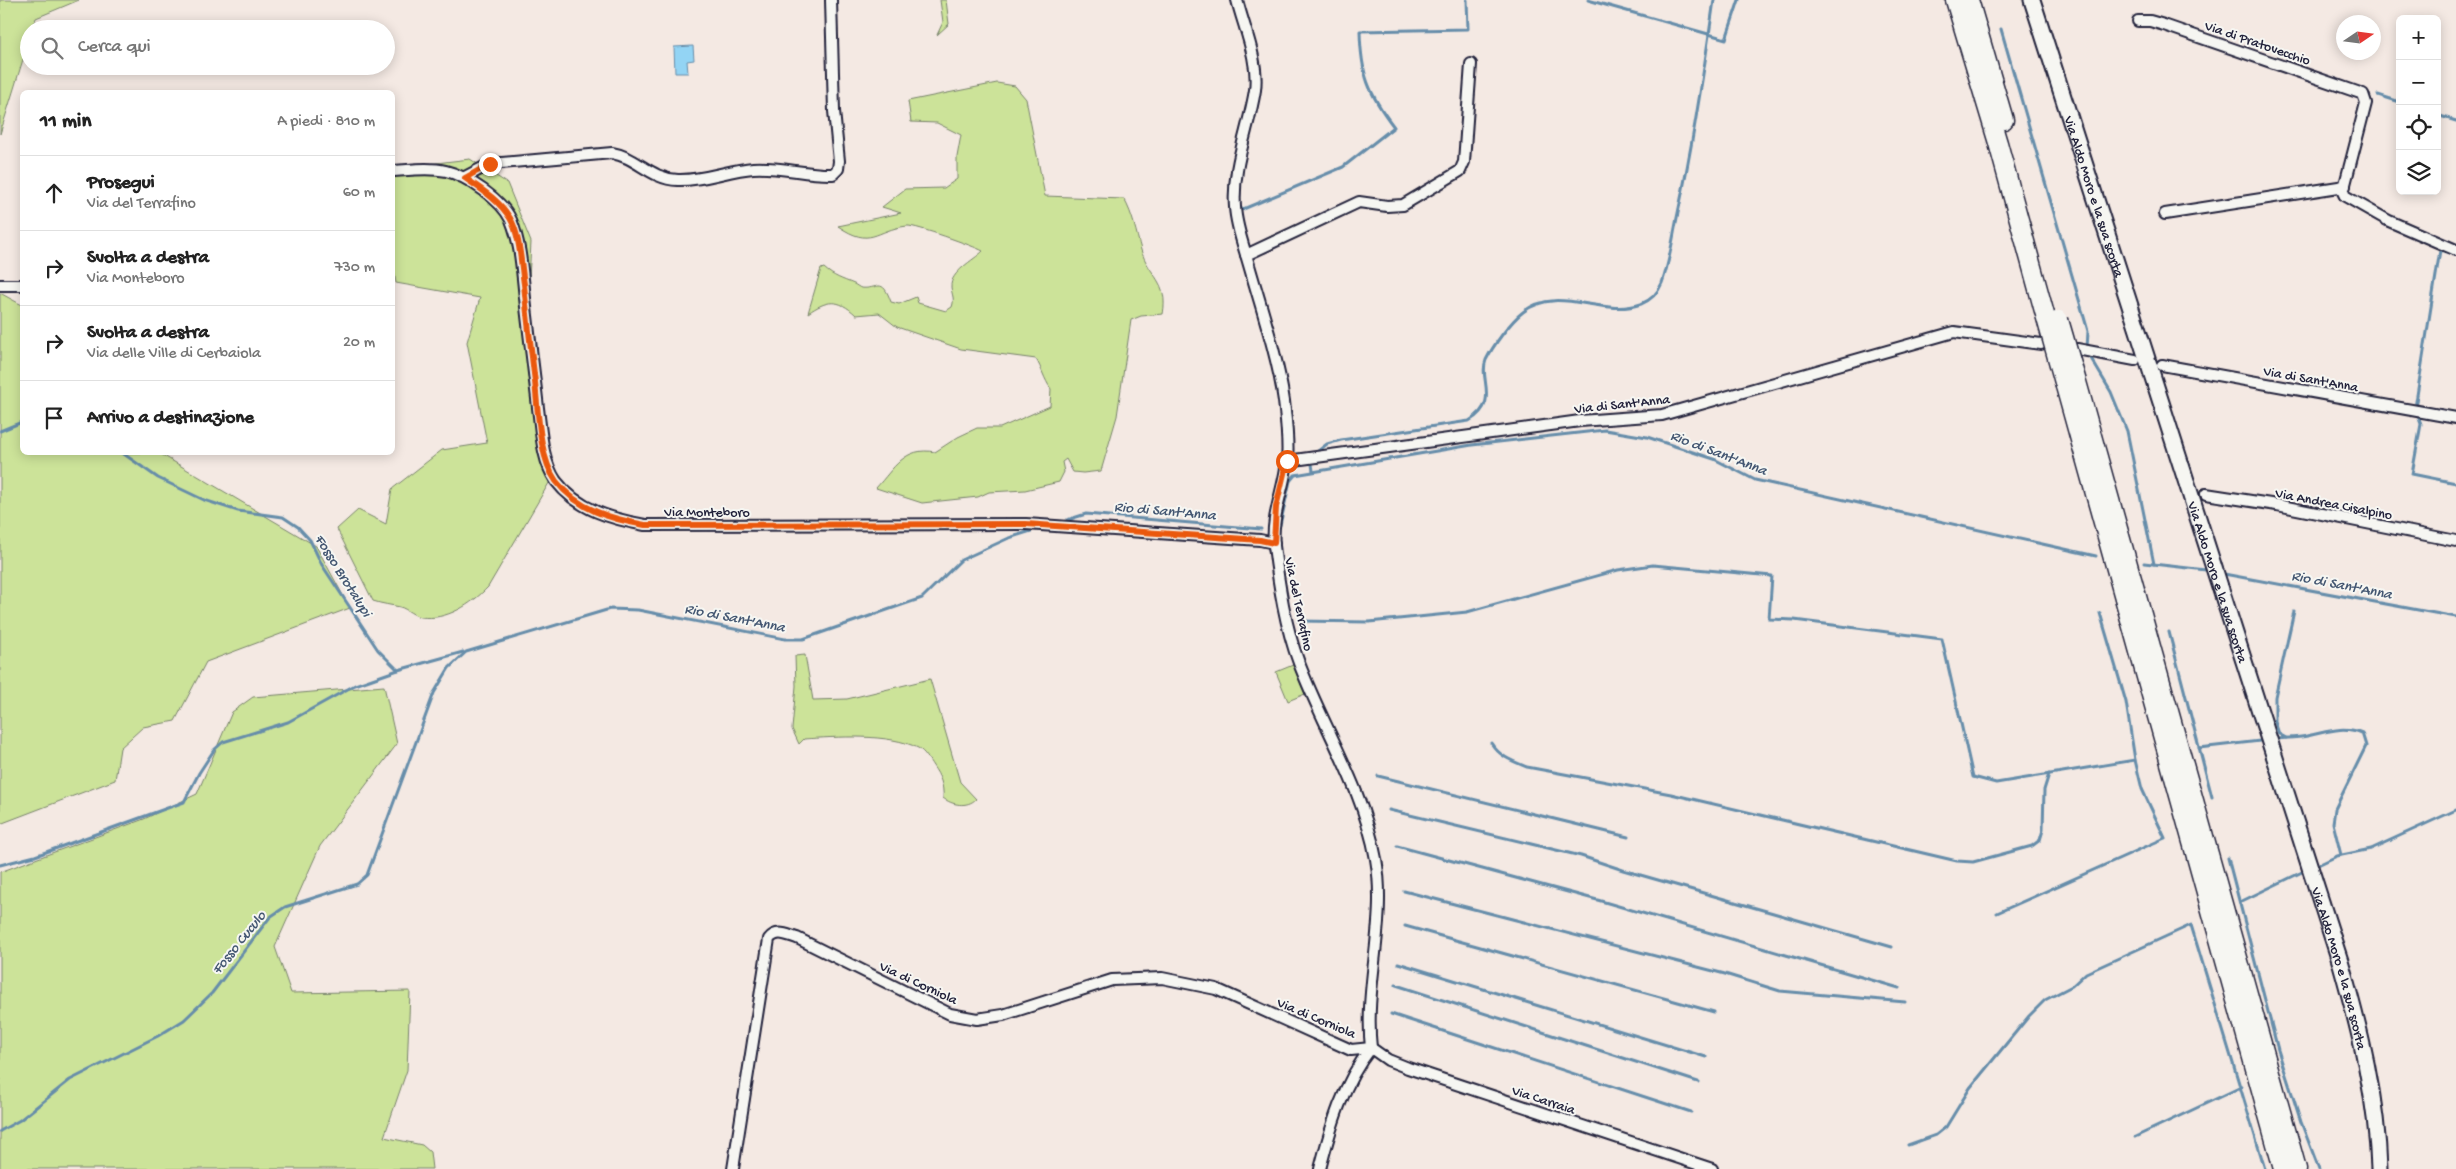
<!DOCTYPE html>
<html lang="it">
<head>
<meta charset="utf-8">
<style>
  body { margin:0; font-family:"Gochi Hand",sans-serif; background:#f2f2f2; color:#222 }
  .controls { position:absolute; right:15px; top:15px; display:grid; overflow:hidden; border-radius:8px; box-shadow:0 2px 12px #0003 }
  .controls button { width:45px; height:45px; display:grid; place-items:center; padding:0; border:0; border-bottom:1px solid #e0e0e0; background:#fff; color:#222; font:25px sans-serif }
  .compass { position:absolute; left:2336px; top:15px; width:45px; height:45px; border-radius:50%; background:#fff; box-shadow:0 2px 12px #0003; rotate:77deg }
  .stop { position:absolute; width:15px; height:15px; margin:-11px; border:4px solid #ea580c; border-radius:50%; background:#fff }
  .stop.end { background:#ea580c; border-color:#fff; box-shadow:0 1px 5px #0008 }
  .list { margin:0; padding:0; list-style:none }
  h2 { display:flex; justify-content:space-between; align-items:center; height:65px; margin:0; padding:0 20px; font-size:21px }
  h2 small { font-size:16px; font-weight:400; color:#767676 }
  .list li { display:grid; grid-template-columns:32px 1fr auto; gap:15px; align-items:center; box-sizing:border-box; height:75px; padding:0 20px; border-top:1px solid #e0e0e0 }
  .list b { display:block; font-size:19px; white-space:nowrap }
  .list p { margin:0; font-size:16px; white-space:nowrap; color:#767676 }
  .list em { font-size:16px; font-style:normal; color:#767676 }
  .icon { flex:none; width:28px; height:28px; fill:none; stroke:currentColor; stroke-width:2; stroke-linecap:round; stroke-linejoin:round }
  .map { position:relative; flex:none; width:2456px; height:1169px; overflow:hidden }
  .search { position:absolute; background:#fff; box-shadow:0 2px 12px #0003; left:20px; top:20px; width:375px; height:55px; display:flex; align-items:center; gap:12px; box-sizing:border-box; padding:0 18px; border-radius:28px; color:#767676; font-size:19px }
  .panel { position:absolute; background:#fff; box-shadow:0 2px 12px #0003; left:20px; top:90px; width:375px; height:365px; border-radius:8px }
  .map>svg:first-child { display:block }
  .green { fill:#cce399; stroke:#77826a }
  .water { fill:#93d4f4; stroke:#668daa }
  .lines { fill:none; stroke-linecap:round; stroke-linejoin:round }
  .stream { stroke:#668daa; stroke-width:3 }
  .minor-casing { stroke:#22223b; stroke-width:14 }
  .secondary-casing { stroke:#22223b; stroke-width:19 }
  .trunk-casing { stroke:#22223b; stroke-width:21 }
  .minor { stroke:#f6f6f2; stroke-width:10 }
  .secondary { stroke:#f6f6f2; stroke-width:15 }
  .trunk { stroke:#f6f6f2; stroke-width:18 }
  .trunk-bridge-casing { stroke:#22223b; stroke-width:21; stroke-linecap:butt }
  .trunk-bridge { stroke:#f6f6f2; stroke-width:18 }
  .route { stroke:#ea580c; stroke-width:6 }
  .labels { text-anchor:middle; stroke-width:4; stroke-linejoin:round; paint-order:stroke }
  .street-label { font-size:14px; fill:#22223b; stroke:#f6f6f2 }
  .water-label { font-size:15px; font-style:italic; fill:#445772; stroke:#f6f6f2 }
</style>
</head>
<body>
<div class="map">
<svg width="2456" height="1169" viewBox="0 0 2456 1169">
  <rect width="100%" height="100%" fill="#f4e9e3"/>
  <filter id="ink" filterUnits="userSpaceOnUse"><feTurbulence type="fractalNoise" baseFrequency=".02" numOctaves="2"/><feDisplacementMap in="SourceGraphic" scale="10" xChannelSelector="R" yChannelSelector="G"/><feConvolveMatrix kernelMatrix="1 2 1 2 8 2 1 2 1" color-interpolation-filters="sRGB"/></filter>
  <g filter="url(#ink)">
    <g class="green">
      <path d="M0,0H79L36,18L32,29H29V40L0,134Z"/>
      <path d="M940,0H946L949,24L937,35L943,22Z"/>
      <path d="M997,83L1015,86L1026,99L1045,196L1124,199C1133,215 1136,232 1141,250C1149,276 1169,282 1163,314L1141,316L1131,320L1117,416L1101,471L1083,473L1073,472L1066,459L1062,462L1064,472L1059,482L1025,490L989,492L978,497L922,503L876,488C894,468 905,446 935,452L958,437L977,428H1000L1050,406L1051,389C1044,379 1042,369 1036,359L961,349L897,327L879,313L856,315C838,298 827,300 808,313L821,269L824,268C834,277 842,279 854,284C856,285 860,288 861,288C878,290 882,276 891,302L899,304L916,297L918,303L946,311L952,307C955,298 952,296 951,287C950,272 974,260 983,251C974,246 915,225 907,226C874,230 872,249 838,226L901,213L882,207L905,189L944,188L957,179V157L961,135L937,123L911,122L908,101Z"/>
      <path d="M470,159L507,183L531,242L529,280L542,461L549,483L488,587C472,604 446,621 421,617C414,616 407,609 400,607C391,605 382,604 373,601L337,529L358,510L386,524L392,489L442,450L487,443L467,342L480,298L396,283L393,265V168Z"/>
      <path d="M0,293L22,305V452L159,453L316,546L350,608L206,662L175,721L143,727L120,748L115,780L0,824Z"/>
      <path d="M805,655L813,700L847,699L930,679L960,782L976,799C967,808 952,805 943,798C944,785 940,776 933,766C929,760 925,752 918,748C890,733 835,737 804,739L799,744L792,729L796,686L795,656Z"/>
      <path d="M1293,665L1305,694L1288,701L1276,672Z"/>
      <path d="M384,686L397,744L320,846L275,947L291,993L410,991L407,1070L384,1137L422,1145L430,1152L432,1169H0V872L144,819L197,794L232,712L253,697Z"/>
    </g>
    <path class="water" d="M693,46L694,60L687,61L688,73H675L674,47Z"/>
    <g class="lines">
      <g class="stream">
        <path d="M1588,0L1726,39L1739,0"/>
        <path d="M2001,29L2088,331L2087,349"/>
        <path d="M2378,95L2400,102"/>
        <path d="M2437,115L2456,121"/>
        <path d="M1241,210L1343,167L1394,127C1368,93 1361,74 1360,31L1468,29L1467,0"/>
        <path d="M2089,355L2111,392L2127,431L2154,564"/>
        <path d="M2415,408L2440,250L2456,255"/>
        <path d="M2417,413L2421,424L2412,474L2456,483"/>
        <path d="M0,431L22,422"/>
        <path d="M1318,451L1327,444L1341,440L1469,421C1501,402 1478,379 1486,360C1493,346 1510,322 1523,312C1558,284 1602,318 1641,304C1651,300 1658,293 1662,283C1670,261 1673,236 1678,213C1693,143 1704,71 1714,0"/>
        <path d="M121,452L158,478L204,500L238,511L283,517L298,527L310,540L322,565L378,650L398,670"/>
        <path d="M1312,464L1313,471"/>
        <path d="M1067,520L1086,514L1261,529"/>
        <path d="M1280,525L1290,481L1295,475L1472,445L1605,430L1647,437L1714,459L1755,480L2096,556"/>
        <path d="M2144,563L2206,570"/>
        <path d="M2224,574L2456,617"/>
        <path d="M1298,621L1369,622L1467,612L1618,570L1653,565L1772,576L1769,619L1794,620L1942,639L1973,777L1996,783L2135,760"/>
        <path d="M2169,632L2212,797"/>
        <path d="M2286,738L2279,734L2275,722V697L2294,611"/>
        <path d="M2277,739C2285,738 2293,738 2301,737C2323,734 2340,724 2362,733L2366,746L2335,809L2333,823L2341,855"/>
        <path d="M1491,743C1500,757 1512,761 1527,767L1671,794L1957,861L1973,862L2032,846L2040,840L2043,830L2044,790L2049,774"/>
        <path d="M2199,748L2260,741"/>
        <path d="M1378,776L1628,837"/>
        <path d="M1389,810L1581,856L1623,870L1892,947"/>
        <path d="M1397,846L1601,901L1899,988"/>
        <path d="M2228,858L2278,1050L2301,1122L2319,1169"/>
        <path d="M0,865L35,856L184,802L199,773L214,750L223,742L288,722L355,685L398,670L463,652"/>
        <path d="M2318,865L2337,856L2371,849L2456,810"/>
        <path d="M1404,891L1725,974L1780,991L1905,1002"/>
        <path d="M2240,902L2302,872"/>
        <path d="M1997,913L2165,838L2142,789L2135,760L2126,702L2100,613"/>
        <path d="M1405,926L1714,1012"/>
        <path d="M1398,963L1706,1057"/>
        <path d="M1396,985L1698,1082"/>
        <path d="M1391,1014L1691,1112"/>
        <path d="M0,1131L20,1120L70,1080L158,1036L184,1020L212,993L270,917L285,907L357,884L367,875L434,693L449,668L466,652L610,609L638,610L785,639H803L922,598L961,560L1009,538L1031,531"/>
        <path d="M2135,1137L2241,1087"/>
        <path d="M1908,1145L1936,1135L1946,1127L1970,1088L2029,1016L2045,1000L2072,986L2086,973L2191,925L2265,1169"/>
      </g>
      <g class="minor-casing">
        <g id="minor">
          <path d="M1237,0C1244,28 1259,61 1255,90C1249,129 1232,166 1235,207C1236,226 1244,247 1249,265C1261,307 1278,358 1284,401C1286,420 1289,442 1287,461C1284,490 1271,515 1274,546C1279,585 1285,626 1299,663C1324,729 1363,788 1376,859C1387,922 1364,985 1371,1048C1343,1083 1331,1126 1320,1169"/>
          <path d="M2138,21H2150L2164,25L2363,94L2366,103L2343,192L2345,196L2389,221L2456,250"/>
          <path d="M392,171C410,170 429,167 446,171C467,176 502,200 511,220C521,244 522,272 525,298C529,335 534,371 538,408C541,431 542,461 556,481C578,510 612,519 645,525L1026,524L1260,540L1274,543"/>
          <path d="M465,177L490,164L612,153C637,157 650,179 678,180C703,181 728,170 753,168C780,166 806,175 833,174L838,169L839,161L834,111L831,0"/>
          <path d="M2165,214L2345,186"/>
          <path d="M1246,255L1359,202L1387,206L1403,205L1460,171L1464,162L1471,64"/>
          <path d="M0,285H22"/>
          <path d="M2077,349L2135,360"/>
          <path d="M2162,365L2456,418"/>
          <path d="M1287,461L1580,421L1662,415L1954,332L2041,344"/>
          <path d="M2206,494L2277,505L2456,541"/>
          <path d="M1371,1048L1388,1060L1408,1068L1712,1169"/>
          <path d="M733,1169L769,939C777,929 787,935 797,938L950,1014L977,1019L1003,1015L1112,980L1162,978L1216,989L1351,1050L1371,1048"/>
        </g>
      </g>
      <g class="secondary-casing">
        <g id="secondary">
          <path id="s1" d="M2032,0L2341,964C2360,1031 2377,1098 2379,1169"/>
        </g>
      </g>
      <g class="trunk-casing">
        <g id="trunk">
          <path d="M1955,0L1998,143L2044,311"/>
          <path d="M1969,0L2004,120"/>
          <path d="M2077,382L2297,1169"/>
          <path d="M2065,386L2283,1169"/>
        </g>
      </g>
      <use href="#minor" class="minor"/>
      <use href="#secondary" class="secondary"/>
      <use href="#trunk" class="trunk"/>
      <g class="trunk-bridge-casing">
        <g id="trunk-bridge">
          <path d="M2044,311L2065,386"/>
          <path d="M2059,320L2077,382"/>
        </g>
      </g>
      <use href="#trunk-bridge" class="trunk-bridge"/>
    </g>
  </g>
  <g class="lines" filter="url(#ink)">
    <path class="route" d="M490,164L465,178C481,189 499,200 510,218C520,234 521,265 524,284C527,317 531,349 535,382C538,410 539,458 556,481C578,510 611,519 645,525L1026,524L1260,540L1274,543L1276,507L1287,461"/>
  </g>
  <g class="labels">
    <g class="street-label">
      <text transform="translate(2258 42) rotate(19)" y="5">Via di Pratovecchio</text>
      <text dy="5" stroke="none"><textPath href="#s1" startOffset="206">Via Aldo Moro e la sua scorta</textPath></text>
      <text transform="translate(2311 378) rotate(10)" y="5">Via di Sant'Anna</text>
      <text transform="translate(1622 403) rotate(-6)" y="5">Via di Sant'Anna</text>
      <text transform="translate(2334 503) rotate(11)" y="5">Via Andrea Cisalpino</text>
      <text x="707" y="516">Via Monteboro</text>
      <text dy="5" stroke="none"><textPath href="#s1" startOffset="611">Via Aldo Moro e la sua scorta</textPath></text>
      <text transform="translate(1300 604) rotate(78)" y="5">Via del Terrafino</text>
      <text dy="5" stroke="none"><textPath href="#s1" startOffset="1016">Via Aldo Moro e la sua scorta</textPath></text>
      <text transform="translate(919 982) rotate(25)" y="5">Via di Corniola</text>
      <text transform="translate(1317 1017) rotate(23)" y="5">Via di Corniola</text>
      <text transform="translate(1544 1099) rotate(18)" y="5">Via Carraia</text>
    </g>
    <g class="water-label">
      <text transform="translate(1719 452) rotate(21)" y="5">Rio di Sant'Anna</text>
      <text transform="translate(1165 510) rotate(5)" y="5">Rio di Sant'Anna</text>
      <text transform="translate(344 575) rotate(58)" y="5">Fosso Brotalupi</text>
      <text transform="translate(2342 584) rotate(11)" y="5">Rio di Sant'Anna</text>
      <text transform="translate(735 617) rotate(11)" y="5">Rio di Sant'Anna</text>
      <text transform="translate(238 942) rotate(-51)" y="5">Fosso Cuculo</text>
    </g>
  </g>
</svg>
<div class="controls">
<button>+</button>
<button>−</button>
<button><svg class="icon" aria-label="locate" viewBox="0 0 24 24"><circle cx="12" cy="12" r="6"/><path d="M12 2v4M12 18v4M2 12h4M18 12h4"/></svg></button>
<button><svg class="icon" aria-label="layers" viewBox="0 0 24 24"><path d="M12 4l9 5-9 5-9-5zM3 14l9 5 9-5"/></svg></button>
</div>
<svg class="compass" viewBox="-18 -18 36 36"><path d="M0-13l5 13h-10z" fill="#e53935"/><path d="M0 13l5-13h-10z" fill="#767676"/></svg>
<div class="stop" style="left:1287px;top:461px"></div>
<div class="stop end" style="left:490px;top:164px"></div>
<div class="search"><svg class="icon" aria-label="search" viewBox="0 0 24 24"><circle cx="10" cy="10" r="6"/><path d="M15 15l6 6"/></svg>Cerca qui</div>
<section class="panel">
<h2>11 min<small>A piedi · 810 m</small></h2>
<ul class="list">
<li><svg class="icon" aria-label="ahead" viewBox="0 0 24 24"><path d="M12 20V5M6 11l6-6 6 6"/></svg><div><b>Prosegui</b><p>Via del Terrafino</p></div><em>60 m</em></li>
<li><svg class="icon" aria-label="right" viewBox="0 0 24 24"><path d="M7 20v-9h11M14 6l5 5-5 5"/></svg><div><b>Svolta a destra</b><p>Via Monteboro</p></div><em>730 m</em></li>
<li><svg class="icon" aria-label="right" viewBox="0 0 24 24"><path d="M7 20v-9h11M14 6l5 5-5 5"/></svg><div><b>Svolta a destra</b><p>Via delle Ville di Cerbaiola</p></div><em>20 m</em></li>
<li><svg class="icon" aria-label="arrive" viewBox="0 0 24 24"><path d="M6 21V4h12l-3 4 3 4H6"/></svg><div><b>Arrivo a destinazione</b></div></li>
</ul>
</section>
</div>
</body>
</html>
